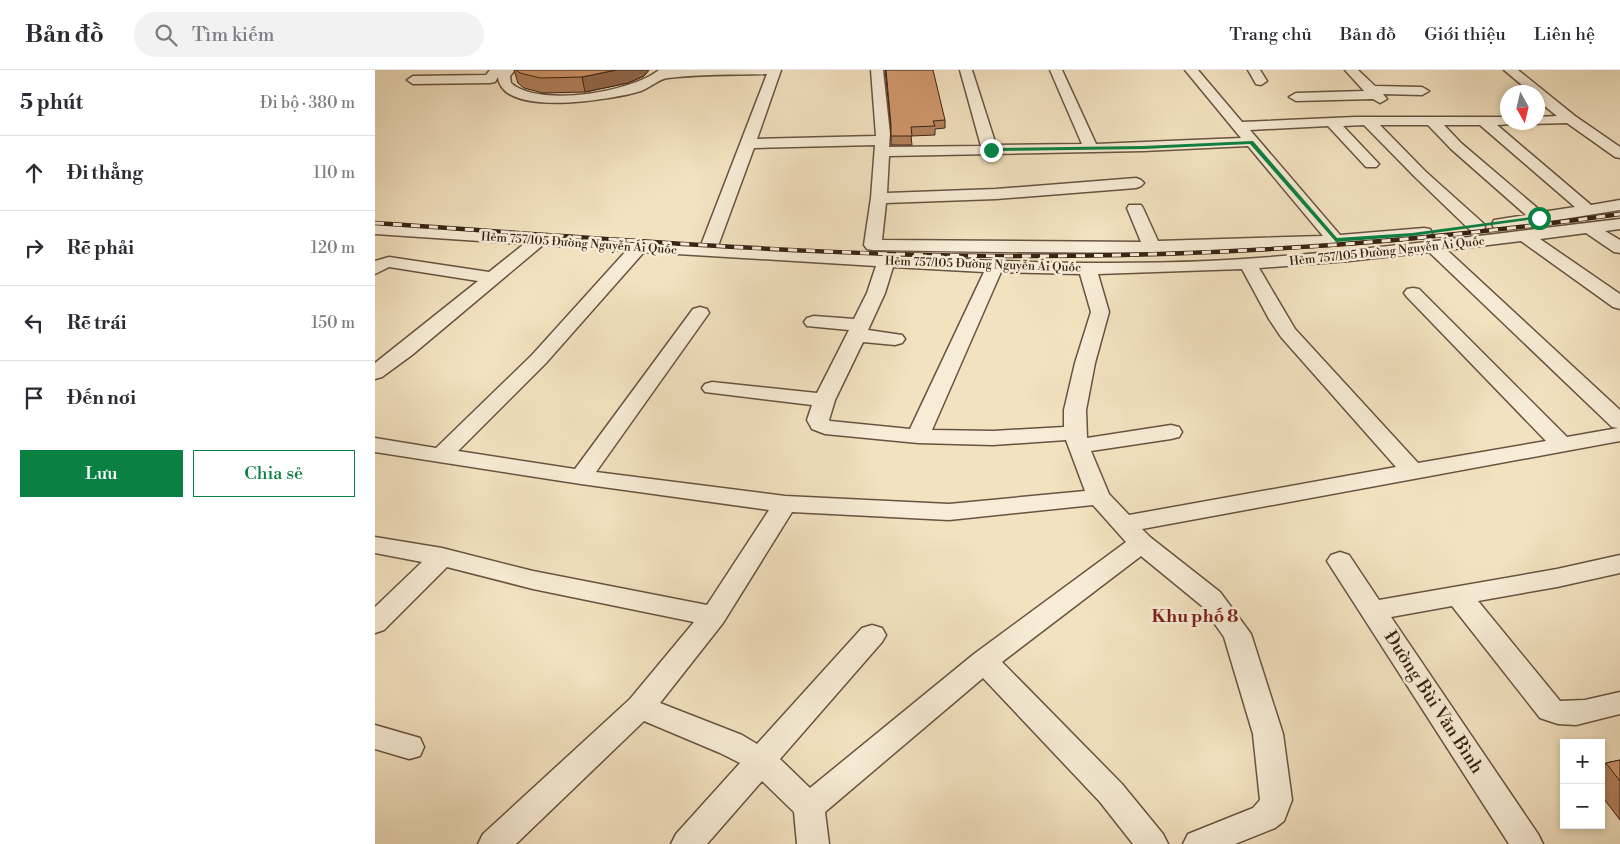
<!DOCTYPE html>
<html lang="vi">
<head>
<meta charset="utf-8">
<style>
  body { margin:0; font-family:"Libre Bodoni",serif; background:#f2f2f3; color:#2b2b33 }
  .controls { position:absolute; right:15px; bottom:15px; display:grid; overflow:hidden; border-radius:0px; box-shadow:0 2px 8px #0003 }
  .controls button { width:45px; height:45px; display:grid; place-items:center; padding:0; border:0; border-bottom:1px solid #e1e1e2; background:#fff; color:#2b2b33; font:25px sans-serif }
  .compass { position:absolute; left:1125px; top:15px; width:45px; height:45px; border-radius:50%; background:#fff; box-shadow:0 2px 8px #0003; rotate:172deg }
  .stop { position:absolute; width:15px; height:15px; margin:-11px; border:4px solid #0b8043; border-radius:50%; background:#fff }
  .stop.end { background:#0b8043; border-color:#fff; box-shadow:0 1px 5px #0008 }
  .list { margin:0; padding:0; list-style:none }
  h2 { display:flex; justify-content:space-between; align-items:center; height:65px; margin:0; padding:0 20px; font-size:21px }
  h2 small { font-size:16px; font-weight:400; color:#7c7c81 }
  .list li { display:grid; grid-template-columns:32px 1fr auto; gap:15px; align-items:center; box-sizing:border-box; height:75px; padding:0 20px; border-top:1px solid #e1e1e2 }
  .list b { display:block; font-size:19px; white-space:nowrap }
  .list em { font-size:16px; font-style:normal; color:#7c7c81 }
  .actions { display:flex; gap:10px; padding:15px 20px }
  .actions a { flex:1; padding:11px 0; border:1px solid #0b8043; border-radius:0px; text-align:center; font-size:18px; color:#0b8043 }
  .actions .main { background:#0b8043; color:#fff }
  .icon { flex:none; width:28px; height:28px; fill:none; stroke:currentColor; stroke-width:2; stroke-linecap:round; stroke-linejoin:round }
  .map { position:relative; flex:none; width:1245px; height:774px; overflow:hidden }
  header { display:flex; align-items:center; gap:30px; box-sizing:border-box; height:70px; padding:0 25px; background:#fff; border-bottom:1px solid #e1e1e2 }
  header strong { font-size:24px }
  nav { display:flex; gap:28px; margin-inline-start:auto; font-size:18px }
  .search { width:350px; height:45px; background:#f2f2f3; display:flex; align-items:center; gap:12px; box-sizing:border-box; padding:0 18px; border-radius:28px; color:#7c7c81; font-size:19px }
  main { display:flex }
  aside { flex:1; background:#fff }
  .map>svg:first-child { display:block }
  .lines { fill:none; stroke-linecap:round; stroke-linejoin:round }
  .minor-casing { stroke:#685340; stroke-width:3 }
  .minor { fill:#f7ecd6; fill-rule:evenodd }
  .rail-casing { stroke:#392315; stroke-width:4.5 }
  .rail { stroke:#f7ecd6; stroke-width:3; stroke-dasharray:9; stroke-linecap:butt }
  .wall { fill:#b3815c; stroke:#392315 }
  .shaded-wall { fill:#92694b; stroke:#392315 }
  .building { fill:#d0966b; stroke:#392315 }
  .route { fill:#0b8043 }
  .labels { text-anchor:middle; stroke-width:5; stroke-linejoin:round; paint-order:stroke }
  .far-street-label { font-size:12px; fill:#392315; stroke:#f7ecd6 }
  .quarter-label { font-size:18px; font-weight:bold; fill:#7a1f14; stroke:#f7ecd6 }
  .near-street-label { font-size:18px; fill:#392315; stroke:#f7ecd6 }
</style>
</head>
<body>
<header>
<strong>Bản đồ</strong>
<div class="search"><svg class="icon" aria-label="search" viewBox="0 0 24 24"><circle cx="10" cy="10" r="6"/><path d="M15 15l6 6"/></svg>Tìm kiếm</div>
<nav><a>Trang chủ</a><a>Bản đồ</a><a>Giới thiệu</a><a>Liên hệ</a></nav>
</header>
<main>
<aside>
<h2>5 phút<small>Đi bộ · 380 m</small></h2>
<ul class="list">
<li><svg class="icon" aria-label="ahead" viewBox="0 0 24 24"><path d="M12 20V5M6 11l6-6 6 6"/></svg><div><b>Đi thẳng</b></div><em>110 m</em></li>
<li><svg class="icon" aria-label="right" viewBox="0 0 24 24"><path d="M7 20v-9h11M14 6l5 5-5 5"/></svg><div><b>Rẽ phải</b></div><em>120 m</em></li>
<li><svg class="icon" aria-label="left" viewBox="0 0 24 24"><path d="M17 20v-9H6M10 6l-5 5 5 5"/></svg><div><b>Rẽ trái</b></div><em>150 m</em></li>
<li><svg class="icon" aria-label="arrive" viewBox="0 0 24 24"><path d="M6 21V4h12l-3 4 3 4H6"/></svg><div><b>Đến nơi</b></div></li>
</ul>
<div class="actions"><a class="main">Lưu</a><a>Chia sẻ</a></div>
</aside>
<div class="map">
<svg width="1245" height="774" viewBox="0 0 1245 774">
  <rect width="100%" height="100%" fill="#f3e2c0"/>
  <filter id="stains"><feTurbulence type="fractalNoise" baseFrequency=".004" numOctaves="4"/><feColorMatrix values="0 0 0 0 .2 0 0 0 0 .09 0 0 0 0 .02 0 0 0 .5 -.17"/></filter>
  <radialGradient id="worn" r=".72"><stop offset=".6" stop-color="#630" stop-opacity="0"/><stop offset="1" stop-color="#630" stop-opacity=".3"/></radialGradient>
  <g class="lines">
    <g class="minor-casing">
      <g id="minor">
        <path d="M115,0H140L135,6L136,13C164,38 257,22 284,0H406L382,69L501,66L496,0H508L515,64L514,77L606,76L585,0H597L621,75L707,74L675,0H687L721,74L866,68L810,0H823L867,52L980,47H1132V52H1138L1137,54L1122,55L1216,135L1245,130V140L1125,159L1119,158L1117,154L1119,150L1151,145L1076,79L1053,55H1005L1050,101L1108,153L1110,157L1108,161H1096L1040,107L989,55L968,56L1004,94L1001,97H991L953,56L875,60L965,165L1049,158L1055,159L1057,163L1055,167L1049,168C866,187 681,183 498,180L492,179L489,175L496,128L500,75L379,78L343,176C506,185 670,198 833,191C971,184 1108,165 1245,149V159L1230,161L1245,170V183L1239,182L1211,163L1165,169L1245,224V239L1238,237L1146,171L1072,180L1245,340V371L767,459L775,467L845,522L876,564L908,664L917,730L909,751L900,758L860,774H808L813,764L878,738L885,730L878,664L849,567L827,536L766,486L627,592L747,714L788,764L793,774H758L725,732L608,608L450,742L454,774H422L419,742L387,711L332,774H296L301,764L365,693L345,683L269,651L141,774H103L108,764L255,629L319,552L158,519L72,497L9,560L0,563V537L47,492L0,483V467L67,478L158,501L332,535L394,440L206,414L0,382V368L61,378L157,285L251,181L168,175L37,285L7,307L0,309V293L103,211L14,197L0,204V191L14,187L114,202L149,174L0,164V154L326,175L392,4C359,5 326,4 293,8C286,8 274,18 266,21C240,29 127,49 123,7L120,12L115,13L38,14L32,10L38,6L111,5ZM1069,55H1105L1200,137L1167,142L1086,73ZM873,76L948,166L783,171L768,138L766,135H754L752,138L766,172L507,170L511,133L621,129L761,118L766,116L769,113L766,110L761,108L621,119L512,123L514,86L768,81ZM269,182L501,196L492,223L479,249L439,246L432,248L429,252L432,256L474,260L442,323L337,312L330,314L327,318L330,322L437,335L432,350L437,359L450,364L543,373L618,375L691,370L710,421L574,434L410,426L221,402L334,243L332,239L325,237L318,239L200,399L83,381L171,293ZM1054,182L1237,357L1243,358L1192,367L1044,219L1038,218L1032,219L1029,223L1032,227L1171,371L1043,393L920,259L884,198L974,191ZM518,197L609,202L535,359L455,351L454,350L460,330L488,272L520,275L527,273L530,269L527,265L493,260L510,223ZM867,199L894,249L906,267L1021,397L754,445L734,424L716,381L796,369L804,367L807,362L804,357L796,355L712,368L711,340L720,293L734,242L723,204ZM626,202L705,204L716,242L700,293L689,340V357L618,361L557,360ZM718,435L751,472L599,584L435,718L405,689L507,572L511,565L507,558L497,555L487,558L382,674L367,665L285,633L348,553L417,442L574,450Z"/>
        <path d="M873,0H885L892,11L886,15L881,14Z"/>
        <path d="M970,0H983L1000,16L1047,17L1054,21L1047,25L1008,24L1012,29L1005,33L998,29L921,31L914,27L921,23L989,21Z"/>
        <path d="M1129,0H1143L1200,46L1245,77V88L1240,87L1192,53L1157,54L1156,52H1162V47L1182,46L1162,30V22H1155Z"/>
        <path d="M965,482L974,485L1004,530L1182,499L1245,485V503L1182,517L1103,531L1185,631L1210,630L1245,622V644L1201,655L1183,654L1165,648L1077,536L1016,547L1163,764L1168,774H1134L952,491L956,485Z"/>
        <path d="M0,655L45,668L49,677L45,686L34,689L0,679Z"/>
      </g>
    </g>
    <use href="#minor" class="minor"/>
    <g class="rail-casing">
      <path id="rail" d="M0,153C211,167 421,185 632,186C838,187 1042,173 1245,144"/>
    </g>
    <use href="#rail" class="rail"/>
  </g>
  <g class="wall">
    <path d="M139,0H274L269,6L253,13L210,22L168,23L149,18L143,13Z"/>
    <path d="M510,0L570,50V58L560,59V65L536,66L537,75H516V57Z"/>
    <path d="M1245,690V750L1226,725V702L1231,693Z"/>
  </g>
  <path class="shaded-wall" d="M241,0H274L269,6L253,13L210,22L207,7Z"/>
  <g class="building">
    <path d="M141,0H241L207,7L165,8L145,3Z"/>
    <path d="M511,0H558L570,50L558,51L560,56L536,57L537,66H516V55Z"/>
    <path d="M1245,690V711L1231,693Z"/>
  </g>
  <path class="route" d="M878,71L962,168L1037,163L1164,146L1167,148L1037,166L961,172L875,74L768,79L616,81L613,80L616,78L768,76Z"/>
  <g class="labels">
    <g class="far-street-label">
      <text transform="translate(204 173) rotate(4)" y="4">Hẻm 757/105 Đường Nguyễn Ái Quốc</text>
      <text transform="translate(1012 181) rotate(-6)" y="4">Hẻm 757/105 Đường Nguyễn Ái Quốc</text>
      <text transform="translate(608 194) rotate(2)" y="4">Hẻm 757/105 Đường Nguyễn Ái Quốc</text>
    </g>
    <g class="quarter-label">
      <text x="820" y="552">Khu phố 8</text>
    </g>
    <g class="near-street-label">
      <text transform="translate(1059 632) rotate(57)" y="6">Đường Bùi Văn Bình</text>
    </g>
  </g>
  <rect width="100%" height="100%" filter="url(#stains)"/>
  <rect width="100%" height="100%" fill="url(#worn)"/>
</svg>
<div class="controls">
<button>+</button>
<button>−</button>
</div>
<svg class="compass" viewBox="-18 -18 36 36"><path d="M0-13l5 13h-10z" fill="#e53935"/><path d="M0 13l5-13h-10z" fill="#7c7c81"/></svg>
<div class="stop" style="left:1164px;top:148px"></div>
<div class="stop end" style="left:616px;top:80px"></div>
</div>
</main>
</body>
</html>
